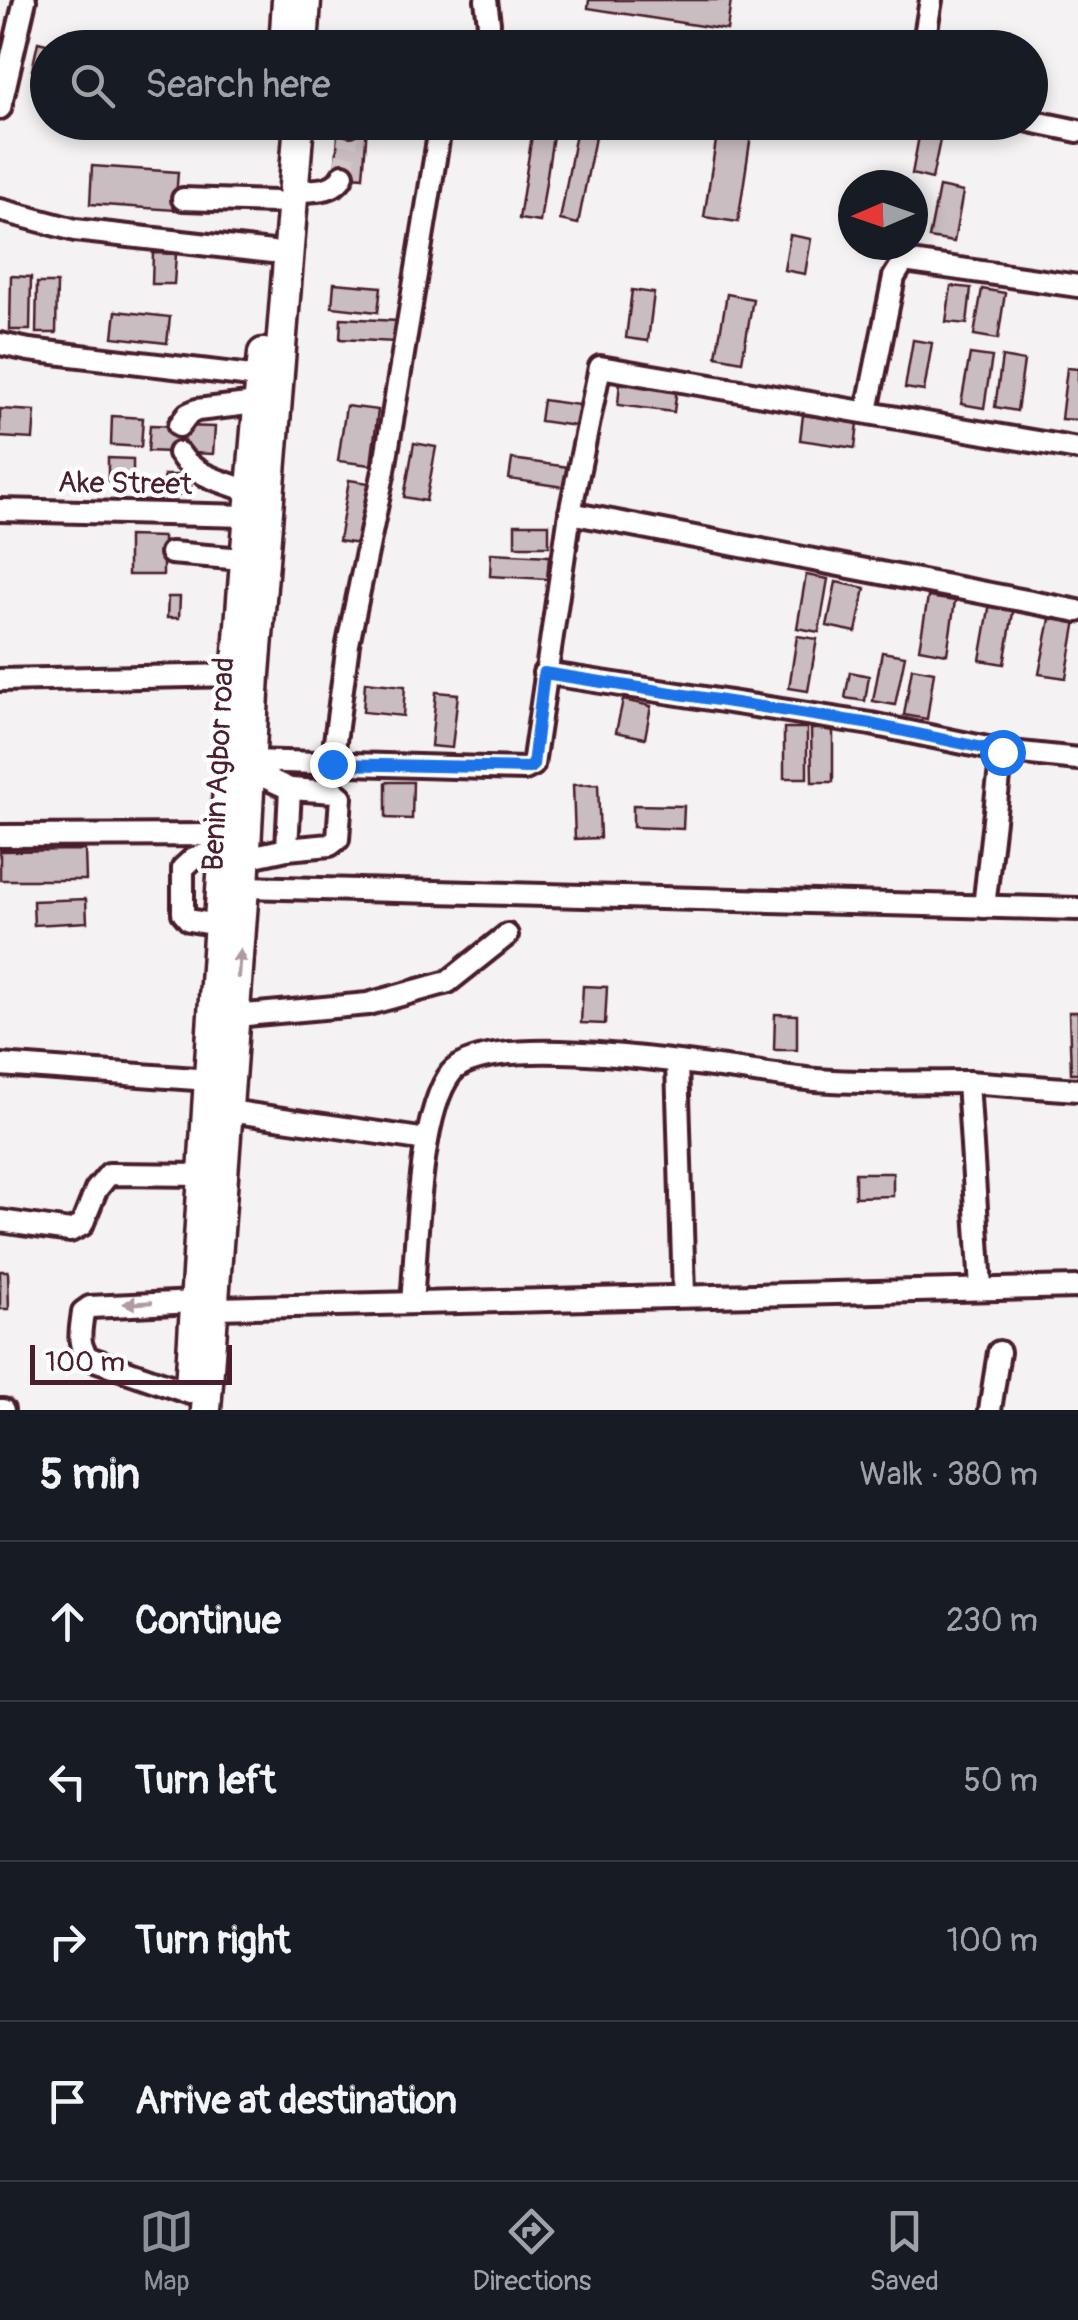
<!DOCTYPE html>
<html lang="en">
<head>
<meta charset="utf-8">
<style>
  body { margin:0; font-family:Pangolin,sans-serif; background:#242831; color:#f1f3f6 }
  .compass { position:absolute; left:838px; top:170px; width:90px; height:90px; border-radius:50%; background:#171b24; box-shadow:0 5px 15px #0003; rotate:268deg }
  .scale { position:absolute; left:30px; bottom:25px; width:202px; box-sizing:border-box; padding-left:10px; border:5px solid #4a1f2b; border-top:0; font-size:28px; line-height:35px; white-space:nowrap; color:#4a1f2b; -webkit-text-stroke:8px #fff; paint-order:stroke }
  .stop { position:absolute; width:30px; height:30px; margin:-22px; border:8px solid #1a73e8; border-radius:50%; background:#fff }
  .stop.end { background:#1a73e8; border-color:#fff; box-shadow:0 2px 10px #0008 }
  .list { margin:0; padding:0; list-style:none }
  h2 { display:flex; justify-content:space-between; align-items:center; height:130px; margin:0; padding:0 40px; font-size:42px }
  h2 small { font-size:32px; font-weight:400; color:#9ea1a6 }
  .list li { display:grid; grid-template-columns:65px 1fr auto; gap:30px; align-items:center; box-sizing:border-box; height:160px; padding:0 40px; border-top:2px solid #363941 }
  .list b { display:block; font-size:38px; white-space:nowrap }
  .list em { font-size:32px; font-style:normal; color:#9ea1a6 }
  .icon { flex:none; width:55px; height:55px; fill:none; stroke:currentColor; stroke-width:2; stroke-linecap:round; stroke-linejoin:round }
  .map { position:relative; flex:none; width:1078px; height:1410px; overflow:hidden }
  .search { position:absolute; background:#171b24; box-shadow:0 5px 15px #0003; left:30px; right:30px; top:30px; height:110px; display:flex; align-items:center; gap:25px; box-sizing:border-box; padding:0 35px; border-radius:55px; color:#9ea1a6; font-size:38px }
  .sheet { height:770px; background:#171b24 }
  nav { display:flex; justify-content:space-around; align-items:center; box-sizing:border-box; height:140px; border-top:2px solid #363941; background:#171b24; font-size:28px; color:#9ea1a6 }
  nav a { display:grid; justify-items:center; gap:5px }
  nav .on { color:#8c9099 }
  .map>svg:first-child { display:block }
  .building { fill:#cabdc1; stroke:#4a1f2b; stroke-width:2.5 }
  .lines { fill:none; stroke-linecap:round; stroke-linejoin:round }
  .minor-tunnel { stroke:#d2c8ca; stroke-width:20; stroke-dasharray:20 10; stroke-linecap:butt }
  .minor-casing { stroke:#4a1f2b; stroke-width:28 }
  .highway-casing { stroke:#4a1f2b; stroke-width:35 }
  .minor { stroke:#fff; stroke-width:20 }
  .highway { stroke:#fff; stroke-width:28 }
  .oneway { fill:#ae9aa0 }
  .route { stroke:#1a73e8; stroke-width:12 }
  .labels { text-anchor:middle; stroke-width:9; stroke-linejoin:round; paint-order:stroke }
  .street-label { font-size:30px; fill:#4a1f2b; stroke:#fff }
</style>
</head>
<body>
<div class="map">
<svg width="1078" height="1410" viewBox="0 0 1078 1410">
  <rect width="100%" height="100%" fill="#f4f2f2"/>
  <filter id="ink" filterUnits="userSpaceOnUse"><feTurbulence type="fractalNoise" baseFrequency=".01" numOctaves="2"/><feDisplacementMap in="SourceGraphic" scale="20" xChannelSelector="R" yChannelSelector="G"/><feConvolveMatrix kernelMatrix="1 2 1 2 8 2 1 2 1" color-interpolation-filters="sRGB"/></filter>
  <g filter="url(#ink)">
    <g class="building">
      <path d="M589,0H731L727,30L588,8Z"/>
      <path d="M38,42L63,48H48V73L32,70Z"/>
      <path d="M534,122H555L540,222L519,219Z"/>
      <path d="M578,122H598L578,224L560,220Z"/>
      <path d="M719,122H753L738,222L704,217Z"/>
      <path d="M339,123L367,126L363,177L335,174Z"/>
      <path d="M920,131L941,135L932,179L912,174Z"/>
      <path d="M92,166L178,172L175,210L90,204Z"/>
      <path d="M939,187L963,192L954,242L929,238Z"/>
      <path d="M790,235L811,239L805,274L784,270Z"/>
      <path d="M153,253L176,254L174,284H152Z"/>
      <path d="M11,276L31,277L30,330H10Z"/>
      <path d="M37,283H57L56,333H36Z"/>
      <path d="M334,283L381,287L378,312L332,307Z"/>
      <path d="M951,286L971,288L967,324L946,322Z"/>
      <path d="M982,289L1005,293L998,339L974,335Z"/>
      <path d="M632,290L654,293L648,341L626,338Z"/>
      <path d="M727,294L753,299L742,361L716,356Z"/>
      <path d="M116,311L170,317L167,343L113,337Z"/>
      <path d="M341,318L397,321L395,342L340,339Z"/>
      <path d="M913,340L932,343L924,391L905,388Z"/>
      <path d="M970,354L992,357L984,408L961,404Z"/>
      <path d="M1002,357L1024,361L1017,411L995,407Z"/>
      <path d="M1067,368L1078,369V420L1061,419Z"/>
      <path d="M620,381L677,387L674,412L618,405Z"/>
      <path d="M543,400L579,405L576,426L540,421Z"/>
      <path d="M346,406L378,410L371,465L338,461Z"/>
      <path d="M0,409L35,411L33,439L0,437Z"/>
      <path d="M803,415L858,423L855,448L800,440Z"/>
      <path d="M112,416L143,418L141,447L111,445Z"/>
      <path d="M150,425L215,427L213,454L148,451Z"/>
      <path d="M414,443L436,447L426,501L404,497Z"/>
      <path d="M108,458L133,459V481H108Z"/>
      <path d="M512,459L568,467L564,487L509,479Z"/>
      <path d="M164,475H191V494L164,495Z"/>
      <path d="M349,480L369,483L359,544L339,541Z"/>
      <rect x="515" y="524" width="34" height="22"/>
      <path d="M128,536L163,537V575H128Z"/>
      <path d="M491,553L549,556L547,579L490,576Z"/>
      <path d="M806,575L828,579L819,632L797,628Z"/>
      <path d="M836,582L865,588L856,632L827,626Z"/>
      <path d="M168,597H180L179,618H167Z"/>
      <path d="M928,597L955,601L947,654L919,649Z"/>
      <path d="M990,603L1014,607L1004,664L980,660Z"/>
      <path d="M1051,614L1076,620L1066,678L1039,674Z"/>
      <path d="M797,636L817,639L808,691L789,688Z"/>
      <path d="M882,652L905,656L895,705L873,701Z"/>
      <path d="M912,668L934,672L927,719L904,715Z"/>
      <path d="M850,672L869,676L865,701L845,698Z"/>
      <path d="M365,682L405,686L403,716L363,712Z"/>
      <path d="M436,692L458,694L452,748L431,746Z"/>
      <path d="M623,700L651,706L645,738L616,732Z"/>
      <rect x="784" y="728" width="23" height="50"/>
      <path d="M811,729H833V782H812Z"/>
      <path d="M386,782H413L412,819L386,818Z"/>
      <path d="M598,784L600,838L575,839L573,785Z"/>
      <path d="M633,805L684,806L683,829L633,827Z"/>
      <path d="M85,850L86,880H0V851Z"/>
      <path d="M86,899L87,922L34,925L33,901Z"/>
      <path d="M583,986L607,987L605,1024L581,1023Z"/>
      <path d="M1069,1012H1078V1073H1071Z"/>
      <path d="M775,1014L797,1015V1050H774Z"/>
      <path d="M855,1173H893V1196L855,1197Z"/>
      <path d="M0,1271H8L9,1309H0Z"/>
    </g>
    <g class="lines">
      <path class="minor-tunnel" d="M343,175L350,124"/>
      <g class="minor-casing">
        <g id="minor">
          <path d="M485,48L489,23L486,0"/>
          <path d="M923,48L931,0"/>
          <path d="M0,108L25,0"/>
          <path d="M1030,121L1078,131"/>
          <path d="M349,122L350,124"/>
          <path d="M294,191C312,190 335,193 343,175"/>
          <path d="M183,199L275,202"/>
          <path d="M0,210L75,230L272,252"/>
          <path d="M0,344L29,350L260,377"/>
          <path d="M867,411L894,277L904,261L1078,286"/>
          <path d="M179,426L188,414L197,410L257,403"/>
          <path d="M179,453C194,476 224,482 249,491"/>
          <path d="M0,510L248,516"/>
          <path d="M570,513L1078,611"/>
          <path d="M171,553L243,559"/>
          <path d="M544,673L871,724L1002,751L1078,759"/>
          <path d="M0,680L236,675"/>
          <path d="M250,761L525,769L533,765L570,513L600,367L1078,449"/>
          <path d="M332,764L348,644L384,470L441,122"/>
          <path d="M0,836L223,835"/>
          <path d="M287,849L330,845L338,839L341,797L335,792L290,789"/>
          <path d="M245,858L287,849L290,789L249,770"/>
          <path d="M244,887L1078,909"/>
          <path d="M984,907L1002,751"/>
          <path d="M218,925L189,920L183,913V868L194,858L223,850"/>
          <path d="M235,1016L368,1004L448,982L507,935"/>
          <path d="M677,1063L684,1294"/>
          <path d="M0,1065L210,1080"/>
          <path d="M229,1111L427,1140"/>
          <path d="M0,1221L70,1231L82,1225L96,1190L109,1174L204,1175"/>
          <path d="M981,1288L968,1082L1078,1090"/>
          <path d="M412,1303C417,1248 418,1115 451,1073C491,1024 751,1074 816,1080C866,1084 918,1082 968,1082"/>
          <path d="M216,1308L1078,1287"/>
          <path d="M190,1393L89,1358C76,1345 81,1329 83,1312L90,1307L195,1302"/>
          <path d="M0,1410H3"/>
          <path d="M990,1410L999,1352"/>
        </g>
      </g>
      <g class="highway-casing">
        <g id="highway">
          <path d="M284,48L287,0"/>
          <path d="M303,48L306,0"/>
          <path d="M190,1388C211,1043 231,698 263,353"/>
          <path d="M206,1410L244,887L255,674L299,122"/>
        </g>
      </g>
      <use href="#minor" class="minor"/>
      <use href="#highway" class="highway"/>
    </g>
    <defs><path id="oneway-solid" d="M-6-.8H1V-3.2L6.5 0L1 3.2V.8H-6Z" transform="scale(2.5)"/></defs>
    <g class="oneway">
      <use href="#oneway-solid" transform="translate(239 964) rotate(-86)"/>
      <use href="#oneway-solid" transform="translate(138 1303) rotate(177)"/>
    </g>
  </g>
  <g class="lines" filter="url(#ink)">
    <path class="route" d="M332,764L530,768L533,765L544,673L871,724L1002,752"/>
  </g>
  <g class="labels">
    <g class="street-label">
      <text transform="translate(125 483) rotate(1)" y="10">Ake Street</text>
      <text transform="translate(218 764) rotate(-87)" y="10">Benin Agbor road</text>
    </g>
  </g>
</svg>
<svg class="compass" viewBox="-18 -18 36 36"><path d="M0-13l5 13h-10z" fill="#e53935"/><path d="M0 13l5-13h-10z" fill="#9ea1a6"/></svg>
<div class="scale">100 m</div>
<div class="stop" style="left:1002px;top:752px"></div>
<div class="stop end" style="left:332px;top:764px"></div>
<div class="search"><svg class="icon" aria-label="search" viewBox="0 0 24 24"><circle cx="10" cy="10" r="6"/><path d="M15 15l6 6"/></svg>Search here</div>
</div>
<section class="sheet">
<h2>5 min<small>Walk · 380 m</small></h2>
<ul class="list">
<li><svg class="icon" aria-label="ahead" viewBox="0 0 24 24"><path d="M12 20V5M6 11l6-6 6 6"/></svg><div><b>Continue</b></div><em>230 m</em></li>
<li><svg class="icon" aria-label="left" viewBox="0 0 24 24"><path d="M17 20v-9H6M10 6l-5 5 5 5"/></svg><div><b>Turn left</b></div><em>50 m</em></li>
<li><svg class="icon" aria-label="right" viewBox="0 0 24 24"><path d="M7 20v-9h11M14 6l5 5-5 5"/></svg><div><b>Turn right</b></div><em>100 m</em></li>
<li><svg class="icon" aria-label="arrive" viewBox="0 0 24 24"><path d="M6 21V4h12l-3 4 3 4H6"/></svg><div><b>Arrive at destination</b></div></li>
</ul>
</section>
<nav>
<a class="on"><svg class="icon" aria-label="map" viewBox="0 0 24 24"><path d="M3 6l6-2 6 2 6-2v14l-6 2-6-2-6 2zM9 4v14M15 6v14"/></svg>Map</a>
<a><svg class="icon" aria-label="directions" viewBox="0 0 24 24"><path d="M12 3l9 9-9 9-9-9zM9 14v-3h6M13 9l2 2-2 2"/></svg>Directions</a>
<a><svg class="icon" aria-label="saved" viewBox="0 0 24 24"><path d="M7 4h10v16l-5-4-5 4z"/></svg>Saved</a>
</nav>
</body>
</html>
